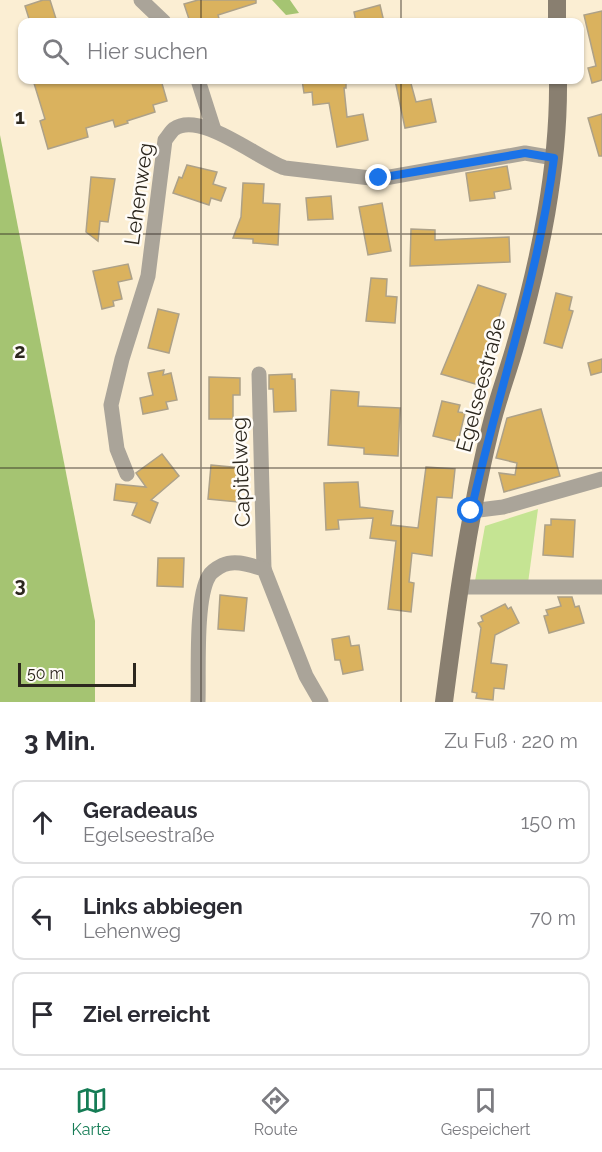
<!DOCTYPE html>
<html lang="de">
<head>
<meta charset="utf-8">
<style>
  body { margin:0; font-family:Raleway,sans-serif; background:#f7f7f7; color:#2b2b33 }
  .scale { position:absolute; left:18px; bottom:15px; width:118px; box-sizing:border-box; padding-left:6px; border:3px solid #2c271e; border-top:0; font-size:16px; line-height:21px; white-space:nowrap; color:#2c271e; -webkit-text-stroke:4px #fffcf7; paint-order:stroke }
  .stop { position:absolute; width:18px; height:18px; margin:-14px; border:4px solid #1a73e8; border-radius:50%; background:#fff }
  .stop.end { background:#1a73e8; border-color:#fff; box-shadow:0 2px 6px #0008 }
  .list { margin:0; padding:0; list-style:none }
  h2 { display:flex; justify-content:space-between; align-items:center; height:78px; margin:0; padding:0 24px; font-size:26px }
  h2 small { font-size:20px; font-weight:400; color:#7c7c81 }
  .list li { display:grid; grid-template-columns:39px 1fr auto; gap:18px; align-items:center; box-sizing:border-box; height:84px; margin:0 12px 12px; padding:0 12px; border:2px solid #e1e1e2; border-radius:12px }
  .list b { display:block; font-size:22px; white-space:nowrap }
  .list p { margin:0; font-size:20px; white-space:nowrap; color:#7c7c81 }
  .list em { font-size:20px; font-style:normal; color:#7c7c81 }
  .icon { flex:none; width:33px; height:33px; fill:none; stroke:currentColor; stroke-width:2; stroke-linecap:round; stroke-linejoin:round }
  .map { position:relative; flex:none; width:602px; height:702px; overflow:hidden }
  .search { position:absolute; background:#fff; box-shadow:0 2px 4px #0004; left:18px; right:18px; top:18px; height:66px; display:flex; align-items:center; gap:15px; box-sizing:border-box; padding:0 21px; border-radius:12px; color:#7c7c81; font-size:22px }
  .sheet { height:366px; background:#fff }
  nav { display:flex; justify-content:space-around; align-items:center; box-sizing:border-box; height:84px; border-top:2px solid #e1e1e2; background:#fff; font-size:16px; color:#7c7c81 }
  nav a { display:grid; justify-items:center; gap:3px }
  nav .on { color:#157c55 }
  .map>svg:first-child { display:block }
  .green { fill:#c5e493 }
  .forest { fill:#a5c472 }
  .building { fill:#dab25e; stroke:#ada188; stroke-width:1.5 }
  .lines { fill:none; stroke-linecap:round; stroke-linejoin:round }
  .street { stroke:#aaa499; stroke-width:15 }
  .secondary { stroke:#897f70; stroke-width:18 }
  .route { stroke:#1a73e8; stroke-width:8 }
  .grid { fill:none; stroke:#2c271e; stroke-width:1.5; stroke-opacity:0.55 }
  .labels { text-anchor:middle; stroke-width:5; stroke-linejoin:round; paint-order:stroke }
  .street-label { font-size:21px; fill:#2c271e; stroke:#fffcf7 }
  .grid-label { font-size:20px; text-anchor:middle; font-weight:bold; fill:#2c271e; stroke:#fffcf7; stroke-width:5; stroke-linejoin:round; paint-order:stroke }
</style>
</head>
<body>
<div class="map">
<svg width="602" height="702" viewBox="0 0 602 702">
  <rect width="100%" height="100%" fill="#fbeed3"/>
  <path class="green" d="M538,509L528,583L475,581L485,526Z"/>
  <g class="forest">
    <path d="M272,0H290L299,13L286,15Z"/>
    <path d="M0,135L95,621V702H0Z"/>
  </g>
  <g class="building">
    <path d="M43,0H50L57,22H30L25,6Z"/>
    <path d="M198,0H256V3L218,15L220,22H190L184,4Z"/>
    <path d="M380,5L384,22H356L354,12Z"/>
    <path d="M602,11V80L592,83L588,68L596,66L584,15Z"/>
    <path d="M33,80H161L167,101L153,105L155,112L127,121L128,123L115,127L113,120L86,128L88,137L48,149L40,121L45,119Z"/>
    <path d="M302,80H346V88H344L347,117L363,114L368,140L337,147L329,103L313,105L312,92L304,93Z"/>
    <path d="M395,80H410L416,102L431,99L436,122L405,128Z"/>
    <path d="M602,114V156H599L588,118Z"/>
    <path d="M187,165L217,172L213,184L226,188L221,201L211,198L209,205L173,193L179,177L182,178Z"/>
    <path d="M507,166L511,189L494,192L495,198L470,201L466,173Z"/>
    <path d="M91,177L115,179L108,222L100,221L98,241L86,232Z"/>
    <path d="M243,183L264,184L263,203L280,204L278,245L253,243V239L233,238L241,217Z"/>
    <path d="M331,196L333,219L308,220L306,198Z"/>
    <path d="M382,203L391,251L368,255L359,207Z"/>
    <path d="M411,229L435,230V240L509,237L510,262L410,266Z"/>
    <path d="M128,264L132,279L118,282L122,299L113,301L114,306L102,309L93,271Z"/>
    <path d="M371,278L387,279L386,296L397,297L395,323L366,321Z"/>
    <path d="M478,285L506,294L479,385L441,374Z"/>
    <path d="M556,293L572,297L569,310L573,311L562,348L544,343Z"/>
    <path d="M158,309L179,314L169,353L148,348Z"/>
    <path d="M602,359V372L591,375L588,363Z"/>
    <path d="M164,370L163,375L171,373L177,400L166,402L168,409L143,414L140,398L153,395L148,373Z"/>
    <path d="M292,374V379H295L296,411L274,412L273,389H269V375Z"/>
    <path d="M209,377L240,378V395H233V419H209Z"/>
    <path d="M331,390L359,392L358,406L400,408L398,456L364,454V448L328,445Z"/>
    <path d="M442,401L460,405L458,412L465,413L458,442L433,436Z"/>
    <path d="M541,409L560,476L504,492L499,473L515,475L517,463L496,458L507,418Z"/>
    <path d="M162,454L179,476L151,500L158,503L150,523L132,515L137,503L114,500L116,484L146,487L136,473Z"/>
    <path d="M211,465L242,468L238,502L208,499Z"/>
    <path d="M426,467L455,469L452,498L437,497L432,556L412,553L409,582L414,583L411,612L388,609L396,541L370,538L373,518L338,520L339,529L326,530L324,483L358,482L360,507L393,511L391,525L418,528Z"/>
    <path d="M551,519L575,520L573,557L543,555L545,525H551Z"/>
    <path d="M158,558H184L183,587L157,586Z"/>
    <path d="M220,595L247,598L244,631L218,629Z"/>
    <path d="M558,597H572L575,607L579,606L584,623L549,633L544,616L548,615L546,610L561,606Z"/>
    <path d="M505,604L508,609L511,607L519,623L495,635L491,663L507,665L504,689L494,688L493,700L476,698L477,693L472,692L481,628L478,623L483,621L481,616Z"/>
    <path d="M349,636L351,646L359,645L363,670L343,674L340,660H335L332,639Z"/>
  </g>
  <g class="lines">
    <g class="street">
      <path d="M141,0L164,22"/>
      <path d="M198,80L214,130"/>
      <path d="M259,374L264,569"/>
      <path d="M127,474L117,449L111,405L122,359L148,276L165,140C168,137 171,131 174,129C200,110 258,159 285,168L379,179L525,153L554,158"/>
      <path d="M471,511L503,507L602,479"/>
      <path d="M459,587H602"/>
      <path d="M198,702C199,674 195,598 209,576C211,572 219,567 223,565C236,559 252,566 264,569L306,676L321,702"/>
    </g>
    <g class="secondary">
      <path d="M557,0V22"/>
      <path d="M444,702C456,610 468,520 490,430C497,400 508,372 516,343C540,258 559,168 558,80"/>
    </g>
  </g>
  <g class="lines">
    <path class="route" d="M379,178L525,153L554,158C538,278 498,392 471,511"/>
  </g>
  <path class="grid" d="M201,0V22M401,0V22M201,80V702M401,80V702M0,234H602M0,468H602"/>
  <g class="labels">
    <g class="street-label">
      <text transform="translate(139 194) rotate(-82)" y="7">Lehenweg</text>
      <text transform="translate(481 385) rotate(-75)" y="7">Egelseestraße</text>
      <text transform="translate(241 472) rotate(-92)" y="7">Capitelweg</text>
    </g>
  </g>
  <g class="grid-label">
    <text x="20" y="124">1</text>
    <text x="20" y="358">2</text>
    <text x="20" y="592">3</text>
  </g>
</svg>
<div class="scale">50 m</div>
<div class="stop" style="left:471px;top:511px"></div>
<div class="stop end" style="left:379px;top:178px"></div>
<div class="search"><svg class="icon" aria-label="search" viewBox="0 0 24 24"><circle cx="10" cy="10" r="6"/><path d="M15 15l6 6"/></svg>Hier suchen</div>
</div>
<section class="sheet">
<h2>3 Min.<small>Zu Fuß · 220 m</small></h2>
<ul class="list">
<li><svg class="icon" aria-label="ahead" viewBox="0 0 24 24"><path d="M12 20V5M6 11l6-6 6 6"/></svg><div><b>Geradeaus</b><p>Egelseestraße</p></div><em>150 m</em></li>
<li><svg class="icon" aria-label="left" viewBox="0 0 24 24"><path d="M17 20v-9H6M10 6l-5 5 5 5"/></svg><div><b>Links abbiegen</b><p>Lehenweg</p></div><em>70 m</em></li>
<li><svg class="icon" aria-label="arrive" viewBox="0 0 24 24"><path d="M6 21V4h12l-3 4 3 4H6"/></svg><div><b>Ziel erreicht</b></div></li>
</ul>
</section>
<nav>
<a class="on"><svg class="icon" aria-label="map" viewBox="0 0 24 24"><path d="M3 6l6-2 6 2 6-2v14l-6 2-6-2-6 2zM9 4v14M15 6v14"/></svg>Karte</a>
<a><svg class="icon" aria-label="directions" viewBox="0 0 24 24"><path d="M12 3l9 9-9 9-9-9zM9 14v-3h6M13 9l2 2-2 2"/></svg>Route</a>
<a><svg class="icon" aria-label="saved" viewBox="0 0 24 24"><path d="M7 4h10v16l-5-4-5 4z"/></svg>Gespeichert</a>
</nav>
</body>
</html>
